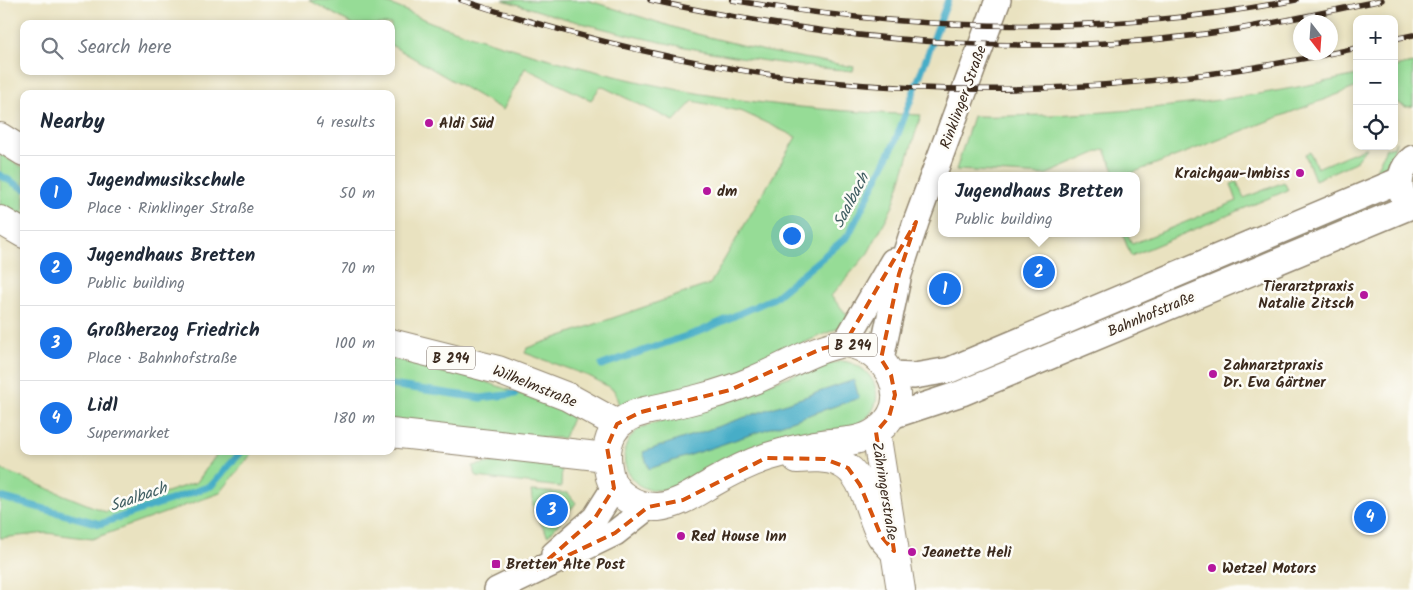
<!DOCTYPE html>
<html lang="en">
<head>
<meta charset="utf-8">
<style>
  body { margin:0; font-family:Kalam,sans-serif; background:#f2f2f3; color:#1f2937 }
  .controls { position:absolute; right:15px; top:15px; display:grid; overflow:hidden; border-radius:10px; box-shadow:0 2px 8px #0003 }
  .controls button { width:45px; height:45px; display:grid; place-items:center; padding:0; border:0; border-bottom:1px solid #e0e1e3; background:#fff; color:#1f2937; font:25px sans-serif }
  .compass { position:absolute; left:1293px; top:15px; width:45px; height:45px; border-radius:50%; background:#fff; box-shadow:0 2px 8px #0003; rotate:163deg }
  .you { position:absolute; left:791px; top:235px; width:18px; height:18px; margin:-12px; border:4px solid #fff; border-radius:50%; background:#1a73e8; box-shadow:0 0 0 8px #1a73e833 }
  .badge { display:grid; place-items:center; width:32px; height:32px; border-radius:50%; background:#1a73e8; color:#fff; font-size:16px; font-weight:700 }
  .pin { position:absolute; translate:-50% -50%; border:2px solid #fff; box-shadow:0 1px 5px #0006 }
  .popup { position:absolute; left:938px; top:172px; width:202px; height:65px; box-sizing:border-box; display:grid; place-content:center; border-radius:10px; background:#fff; filter:drop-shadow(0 1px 4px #0005); font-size:16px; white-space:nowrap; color:#747a83 }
  .popup b { font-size:19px; color:#1f2937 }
  .popup::after { content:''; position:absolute; left:50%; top:100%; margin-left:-10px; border:10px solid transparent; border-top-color:#fff }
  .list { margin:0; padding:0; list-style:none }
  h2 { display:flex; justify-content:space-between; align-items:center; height:65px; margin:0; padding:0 20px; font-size:21px }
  h2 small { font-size:16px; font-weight:400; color:#747a83 }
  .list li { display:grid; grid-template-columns:32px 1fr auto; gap:15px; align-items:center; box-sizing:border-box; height:75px; padding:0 20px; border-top:1px solid #e0e1e3 }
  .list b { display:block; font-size:19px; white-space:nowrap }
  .list p { margin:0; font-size:16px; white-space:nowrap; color:#747a83 }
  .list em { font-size:16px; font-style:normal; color:#747a83 }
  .icon { flex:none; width:28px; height:28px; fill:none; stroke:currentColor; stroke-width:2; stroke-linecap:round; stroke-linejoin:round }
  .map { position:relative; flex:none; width:1413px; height:590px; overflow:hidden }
  .search { position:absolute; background:#fff; box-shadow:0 2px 8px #0003; left:20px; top:20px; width:375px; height:55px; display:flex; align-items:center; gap:12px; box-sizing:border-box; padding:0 18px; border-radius:10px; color:#747a83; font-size:19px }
  .panel { position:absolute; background:#fff; box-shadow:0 2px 8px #0003; left:20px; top:90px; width:375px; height:365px; border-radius:10px }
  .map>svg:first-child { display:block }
  .green { fill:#96dc96; stroke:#68835a }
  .water { fill:#47adc7; stroke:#416c72 }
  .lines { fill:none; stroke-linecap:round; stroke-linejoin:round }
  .stream { stroke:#47adc7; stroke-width:7 }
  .minor-casing { stroke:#92866f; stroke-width:28 }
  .major-casing { stroke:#92866f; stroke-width:30 }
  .minor { stroke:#fff; stroke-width:25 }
  .major { stroke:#fff; stroke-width:28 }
  .rail-casing { stroke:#3b2a1e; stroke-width:5.5 }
  .rail { stroke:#fdfcf7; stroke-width:4; stroke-dasharray:11; stroke-linecap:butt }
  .marked { fill:none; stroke:#d7540e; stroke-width:4; stroke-dasharray:10 6; stroke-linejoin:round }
  .poi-dot { fill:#b5179e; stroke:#fdfcf7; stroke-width:2 }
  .labels { text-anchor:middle; stroke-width:5; stroke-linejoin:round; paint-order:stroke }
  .shield { fill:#fdfcf7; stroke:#75695f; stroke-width:1 }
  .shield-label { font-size:14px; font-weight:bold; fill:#3b2a1e }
  .street-label { font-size:15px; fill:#3b2a1e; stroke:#fdfcf7 }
  .poi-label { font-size:15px; font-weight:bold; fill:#3b2a1e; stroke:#fdfcf7; text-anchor:start }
  .water-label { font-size:16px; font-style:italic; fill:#405e62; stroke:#fdfcf7 }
</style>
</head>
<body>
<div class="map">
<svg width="1413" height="590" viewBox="0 0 1413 590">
  <rect width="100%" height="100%" fill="#fdfcf7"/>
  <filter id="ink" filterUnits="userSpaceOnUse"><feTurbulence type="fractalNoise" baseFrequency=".02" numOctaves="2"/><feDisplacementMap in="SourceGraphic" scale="10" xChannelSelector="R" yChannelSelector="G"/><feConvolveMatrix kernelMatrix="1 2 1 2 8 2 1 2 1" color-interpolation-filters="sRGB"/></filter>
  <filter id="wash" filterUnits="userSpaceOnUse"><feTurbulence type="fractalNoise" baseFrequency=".0096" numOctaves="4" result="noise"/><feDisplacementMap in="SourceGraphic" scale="20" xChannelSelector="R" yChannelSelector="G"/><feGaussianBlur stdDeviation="1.12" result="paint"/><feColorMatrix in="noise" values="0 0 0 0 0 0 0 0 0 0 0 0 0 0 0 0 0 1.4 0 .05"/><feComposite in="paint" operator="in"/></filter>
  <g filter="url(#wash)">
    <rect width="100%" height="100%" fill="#e9e2c0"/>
    <g class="green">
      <path d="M309,0C329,0 352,0 373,0C391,2 415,16 433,23C489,42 546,59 603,73C707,100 815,111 921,115L893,206L868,253L831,296L849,317L841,327L808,341L760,367L632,405H619L614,390L591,377L525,353L527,348L710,284L796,137L743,112L693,101L674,121L601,86L591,100L525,68L503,110L391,45V24H352Z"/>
      <path d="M503,0H587L689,32L765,51L854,67L853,71C735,61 616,36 503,0Z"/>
      <path d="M1413,63V106L1406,107L1394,101V67Z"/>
      <path d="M1357,75V87L1124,176H1116L1105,149L1045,175L956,170L973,116C999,117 1026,115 1052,115C1155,111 1257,97 1357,75Z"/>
      <path d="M1396,142L1387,173L1377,179V168L1386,148L1394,146Z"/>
      <path d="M1367,147L1355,162L1315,180L1305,154L1310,152L1317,168Z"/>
      <path d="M0,154L24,168V221L0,207Z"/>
      <path d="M1237,182L1244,198L1284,182L1288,190L1131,256L1122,233H1127L1132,244L1237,201L1231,184Z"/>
      <path d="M1360,205L1365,217L940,395L938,382Z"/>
      <path d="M391,358L475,378L574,413L564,438L505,437L391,426Z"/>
      <path d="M842,361C875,365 891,403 860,423C849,430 832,429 819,432C786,441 753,453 721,464C701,471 680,489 658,490C641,491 629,480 625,464C622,448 628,438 640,428L819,366Z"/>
      <path d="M219,451H254L220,493L92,539L47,533L0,538V469L106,512L197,482Z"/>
      <path d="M517,458L562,460L561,487L477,477L472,466Z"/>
      <path d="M531,491L568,493L576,503L548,536L534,512Z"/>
    </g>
    <path class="water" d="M854,380L859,398L649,469L643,452Z"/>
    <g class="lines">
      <g class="stream">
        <path d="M0,175L24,189"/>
        <path d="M602,365L701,331L774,298L848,236L895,142L948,0"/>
        <path d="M391,385L481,398L515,394"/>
        <path d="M0,497L100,524L211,486L242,451"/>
      </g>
    </g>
  </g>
  <g filter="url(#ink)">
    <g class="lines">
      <g class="minor-casing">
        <g id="minor">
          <path d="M1403,196C1397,183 1401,167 1413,158"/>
          <path d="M845,343L893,261"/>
          <path d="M881,359L899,274L916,222L998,0"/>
          <path d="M891,375L914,376L950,370L1400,180"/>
          <path d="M889,417L962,393L1411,206"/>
          <path d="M554,554L595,518L614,488"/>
          <path d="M497,590L615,533L648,507"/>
        </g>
      </g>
      <g class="major-casing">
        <g id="major">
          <path d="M0,137L24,152"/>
          <path d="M0,220L24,234"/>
          <path d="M391,343L498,370L568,397L617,424"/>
          <path d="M845,343C888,349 917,401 877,431C859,444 835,441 815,445C799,448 783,452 767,457C749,463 729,473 712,483C695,493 678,505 658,507C637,508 613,495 609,473C602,442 613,418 645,411C682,403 719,395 754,380C784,368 813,348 845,343Z"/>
          <path d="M876,432L901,590"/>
          <path d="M391,433L606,457"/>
          <path d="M797,459C811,458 827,457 840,463C866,474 868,514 881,536C884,541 890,546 894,551"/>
        </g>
      </g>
      <use href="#minor" class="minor"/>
      <use href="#major" class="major"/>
      <g class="rail-casing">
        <g id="rail">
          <path d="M461,0C581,39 705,70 831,82C1005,99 1185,85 1357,48"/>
          <path d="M650,0C841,42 1044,61 1238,29C1286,21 1334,10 1382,0"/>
          <path d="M732,0C919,32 1109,36 1296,0"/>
          <path d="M1394,39L1413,35"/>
        </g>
      </g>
      <use href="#rail" class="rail"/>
    </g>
  </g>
  <path class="marked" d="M916,222L899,274L881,359L891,375L895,395L889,417L876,432L894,551L881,536L860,485L848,468L825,459L766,458L683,500L648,507L615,533L535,571L595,518L614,488L607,447L617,424L641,412L730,390L821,349L845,343Z"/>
  <g class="poi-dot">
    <circle cx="429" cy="123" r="5"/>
    <circle cx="1300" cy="173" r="5"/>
    <circle cx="707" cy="191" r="5"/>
    <circle cx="1364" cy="295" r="5"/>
    <circle cx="1213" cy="374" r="5"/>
    <circle cx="681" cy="536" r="5"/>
    <circle cx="912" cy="552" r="5"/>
    <rect x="491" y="559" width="10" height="10" rx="2.5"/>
    <circle cx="1212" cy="568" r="5"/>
  </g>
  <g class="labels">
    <g class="shield">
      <rect x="829" y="333.5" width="48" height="23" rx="4"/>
      <rect x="427" y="346.5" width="48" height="23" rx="4"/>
    </g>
    <g class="shield-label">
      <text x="853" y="350">B 294</text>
      <text x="451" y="363">B 294</text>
    </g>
    <g class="street-label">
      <text transform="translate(963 97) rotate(-70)" y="5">Rinklinger Straße</text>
      <text transform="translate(1151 314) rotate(-23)" y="5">Bahnhofstraße</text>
      <text transform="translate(535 386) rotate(22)" y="5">Wilhelmstraße</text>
      <text transform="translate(885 491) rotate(81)" y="5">Zähringerstraße</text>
    </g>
    <g class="poi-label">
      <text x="439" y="128">Aldi Süd</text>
      <text x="1290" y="178" text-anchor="end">Kraichgau-Imbiss</text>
      <text x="717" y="196">dm</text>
      <text x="1354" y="291" text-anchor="end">Tierarztpraxis<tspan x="1354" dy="17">Natalie Zitsch</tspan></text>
      <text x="1223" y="370">Zahnarztpraxis<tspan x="1223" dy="17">Dr. Eva Gärtner</tspan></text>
      <text x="691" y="541">Red House Inn</text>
      <text x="922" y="557">Jeanette Heli</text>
      <text x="506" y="569">Bretten Alte Post</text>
      <text x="1222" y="573">Wetzel Motors</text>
    </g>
    <g class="water-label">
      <text transform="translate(850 200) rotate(-62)" y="6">Saalbach</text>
      <text transform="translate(138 496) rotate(-19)" y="6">Saalbach</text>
    </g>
  </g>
</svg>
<div class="controls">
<button>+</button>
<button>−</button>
<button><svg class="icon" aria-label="locate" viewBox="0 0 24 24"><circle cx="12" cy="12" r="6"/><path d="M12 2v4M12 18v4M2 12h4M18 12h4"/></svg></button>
</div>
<svg class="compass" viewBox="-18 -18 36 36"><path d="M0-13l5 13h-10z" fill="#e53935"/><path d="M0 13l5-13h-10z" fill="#747a83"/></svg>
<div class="you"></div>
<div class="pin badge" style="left:945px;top:289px">1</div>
<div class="pin badge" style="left:1039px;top:272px">2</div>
<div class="popup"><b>Jugendhaus Bretten</b>Public building</div>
<div class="pin badge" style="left:552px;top:510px">3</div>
<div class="pin badge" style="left:1370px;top:517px">4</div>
<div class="search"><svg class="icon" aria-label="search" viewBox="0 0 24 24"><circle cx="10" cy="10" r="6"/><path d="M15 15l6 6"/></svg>Search here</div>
<section class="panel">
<h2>Nearby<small>4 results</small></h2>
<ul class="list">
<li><span class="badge">1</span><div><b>Jugendmusikschule</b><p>Place · Rinklinger Straße</p></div><em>50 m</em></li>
<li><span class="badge">2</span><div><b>Jugendhaus Bretten</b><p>Public building</p></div><em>70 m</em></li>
<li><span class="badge">3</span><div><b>Großherzog Friedrich</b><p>Place · Bahnhofstraße</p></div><em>100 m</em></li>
<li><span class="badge">4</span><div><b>Lidl</b><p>Supermarket</p></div><em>180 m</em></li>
</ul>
</section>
</div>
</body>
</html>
